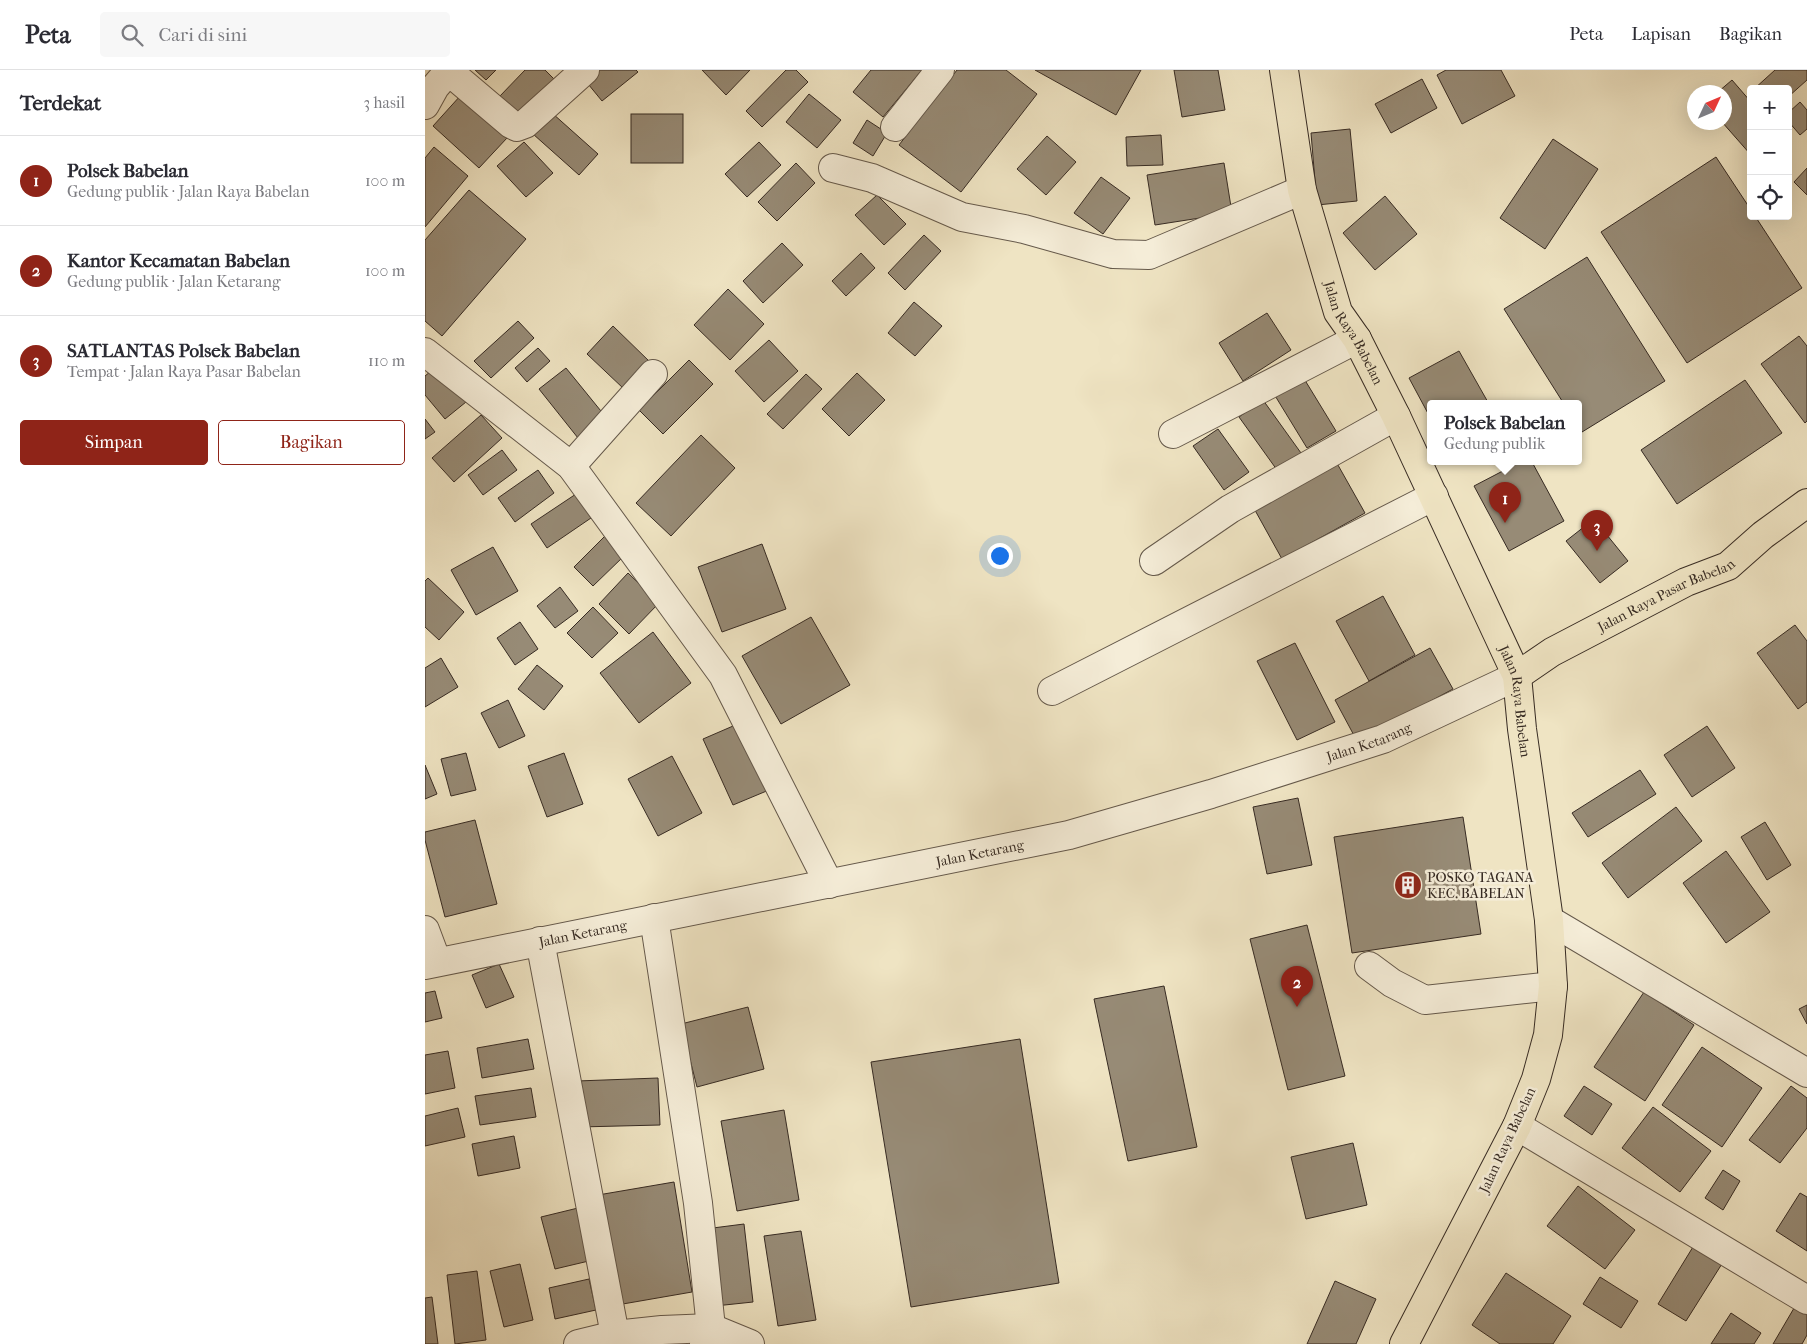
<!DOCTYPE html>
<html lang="id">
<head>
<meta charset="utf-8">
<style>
  body { margin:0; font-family:"IM FELL French Canon",serif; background:#f7f7f7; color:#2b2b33 }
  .controls { position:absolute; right:15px; top:15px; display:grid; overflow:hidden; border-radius:5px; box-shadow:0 5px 20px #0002 }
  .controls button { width:45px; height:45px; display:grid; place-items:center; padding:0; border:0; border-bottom:1px solid #e1e1e2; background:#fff; color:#2b2b33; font:25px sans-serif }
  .compass { position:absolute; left:1262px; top:15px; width:45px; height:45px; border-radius:50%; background:#fff; box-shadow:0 5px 20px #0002; rotate:46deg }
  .you { position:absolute; left:574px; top:485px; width:18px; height:18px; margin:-12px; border:4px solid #fff; border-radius:50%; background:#1a73e8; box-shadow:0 0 0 8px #1a73e833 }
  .badge { display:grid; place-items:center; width:32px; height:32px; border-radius:50%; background:#8f2418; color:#fff; font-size:16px; font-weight:700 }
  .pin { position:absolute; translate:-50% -41px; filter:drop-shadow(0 1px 2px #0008) }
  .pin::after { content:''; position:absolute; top:26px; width:18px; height:15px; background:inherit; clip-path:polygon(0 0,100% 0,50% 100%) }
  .popup { position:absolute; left:1002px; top:330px; width:155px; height:65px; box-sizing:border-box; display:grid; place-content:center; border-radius:5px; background:#fff; filter:drop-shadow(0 1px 4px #0005); font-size:16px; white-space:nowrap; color:#7c7c81 }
  .popup b { font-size:19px; color:#2b2b33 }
  .popup::after { content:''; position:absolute; left:50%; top:100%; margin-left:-10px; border:10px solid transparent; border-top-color:#fff }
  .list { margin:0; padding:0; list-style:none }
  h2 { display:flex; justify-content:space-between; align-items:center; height:65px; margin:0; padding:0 20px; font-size:21px }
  h2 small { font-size:16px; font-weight:400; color:#7c7c81 }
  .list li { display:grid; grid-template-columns:32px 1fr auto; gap:15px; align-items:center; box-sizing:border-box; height:90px; padding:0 20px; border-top:1px solid #e1e1e2 }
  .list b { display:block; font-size:19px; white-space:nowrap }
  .list p { margin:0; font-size:16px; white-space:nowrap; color:#7c7c81 }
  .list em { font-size:16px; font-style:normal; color:#7c7c81 }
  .actions { display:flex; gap:10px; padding:15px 20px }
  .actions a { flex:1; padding:11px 0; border:1px solid #8f2418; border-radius:5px; text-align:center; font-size:18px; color:#8f2418 }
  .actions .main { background:#8f2418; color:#fff }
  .icon { flex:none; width:28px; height:28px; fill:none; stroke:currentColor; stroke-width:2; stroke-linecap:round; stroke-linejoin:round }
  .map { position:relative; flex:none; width:1382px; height:1274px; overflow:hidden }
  header { display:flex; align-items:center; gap:30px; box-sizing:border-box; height:70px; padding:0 25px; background:#fff; border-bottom:1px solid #e1e1e2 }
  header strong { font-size:24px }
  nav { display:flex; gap:28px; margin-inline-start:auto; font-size:18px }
  .search { width:350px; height:45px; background:#f7f7f7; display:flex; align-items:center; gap:12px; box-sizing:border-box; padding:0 18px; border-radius:5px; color:#7c7c81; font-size:19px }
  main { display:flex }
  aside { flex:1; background:#fff }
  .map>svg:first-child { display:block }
  .building { fill:#978b76; stroke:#372b23 }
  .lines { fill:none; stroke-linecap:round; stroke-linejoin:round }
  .minor-casing { stroke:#65594b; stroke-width:30 }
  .major-casing { stroke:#372b23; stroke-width:30 }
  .minor { stroke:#f5edd8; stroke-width:28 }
  .major { stroke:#efe4c3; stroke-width:28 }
  .labels { text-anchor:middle; stroke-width:5; stroke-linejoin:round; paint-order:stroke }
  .street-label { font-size:14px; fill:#372b23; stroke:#f5edd8 }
  .poi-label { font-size:14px; fill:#372b23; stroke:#f5edd8; text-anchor:start }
</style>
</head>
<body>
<header>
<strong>Peta</strong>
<div class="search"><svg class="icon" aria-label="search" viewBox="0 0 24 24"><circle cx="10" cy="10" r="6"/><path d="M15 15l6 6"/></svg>Cari di sini</div>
<nav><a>Peta</a><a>Lapisan</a><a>Bagikan</a></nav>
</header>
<main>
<aside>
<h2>Terdekat<small>3 hasil</small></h2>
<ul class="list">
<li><span class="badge">1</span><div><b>Polsek Babelan</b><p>Gedung publik · Jalan Raya Babelan</p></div><em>100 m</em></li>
<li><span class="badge">2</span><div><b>Kantor Kecamatan Babelan</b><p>Gedung publik · Jalan Ketarang</p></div><em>100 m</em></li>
<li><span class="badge">3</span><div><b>SATLANTAS Polsek Babelan</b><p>Tempat · Jalan Raya Pasar Babelan</p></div><em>110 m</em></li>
</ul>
<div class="actions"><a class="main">Simpan</a><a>Bagikan</a></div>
</aside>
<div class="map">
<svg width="1382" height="1274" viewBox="0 0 1382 1274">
  <rect width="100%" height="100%" fill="#efe4c3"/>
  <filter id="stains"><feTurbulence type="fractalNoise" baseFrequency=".004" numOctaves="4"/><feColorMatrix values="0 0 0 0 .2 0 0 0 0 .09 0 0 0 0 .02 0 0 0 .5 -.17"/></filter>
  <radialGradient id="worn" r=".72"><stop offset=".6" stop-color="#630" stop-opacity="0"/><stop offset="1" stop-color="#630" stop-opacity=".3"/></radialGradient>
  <g class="building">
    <path d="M50,0H71L61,10Z"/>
    <path d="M100,0H120L130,10L94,45L75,26Z"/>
    <path d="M170,0H211L213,2L177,31L159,9Z"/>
    <path d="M277,0H325L301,25Z"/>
    <path d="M361,0H371L383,12L337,57L321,41Z"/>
    <path d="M446,0H497L458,47L428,22Z"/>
    <path d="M532,0H581L612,24L536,122L474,75Z"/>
    <path d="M610,0H716L691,45Z"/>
    <path d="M749,0H793L800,40L757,47Z"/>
    <path d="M1021,0H1076L1090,26L1037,54L1012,5Z"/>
    <path d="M1350,0H1382V10L1363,27V19H1329Z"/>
    <path d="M997,9L1012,38L966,63L950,34Z"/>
    <path d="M1307,10L1326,32V85L1297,52H1300V22H1293Z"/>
    <path d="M384,24L416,50L392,78L361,52Z"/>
    <path d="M36,25L82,68L54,98L8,56Z"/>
    <path d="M1375,32L1382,40V59L1375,65L1363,51V43Z"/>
    <path d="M127,43L173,84L154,105L108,64Z"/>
    <rect x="206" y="44" width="52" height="49"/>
    <path d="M442,50L462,63L448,86L428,73Z"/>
    <path d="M925,59L932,131L892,135L886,63Z"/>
    <path d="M736,65L738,95L702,96L701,67Z"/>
    <path d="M622,66L651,92L621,125L592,99Z"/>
    <path d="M1128,69L1173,99L1120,179L1075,148Z"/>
    <path d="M99,72L128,103L101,127L72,96Z"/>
    <path d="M334,72L356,95L322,127L300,104Z"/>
    <path d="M9,77L43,106L0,157V88Z"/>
    <path d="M1291,87L1326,140V146H1330L1377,218L1262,293L1176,162Z"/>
    <path d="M371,93L390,113L352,151L333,132Z"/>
    <path d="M799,93L807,143L730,155L722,105Z"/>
    <path d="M1382,98V125L1369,112Z"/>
    <path d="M676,107L705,128L678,164L649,143Z"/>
    <path d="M44,120L101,169L17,266L0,251V170Z"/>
    <path d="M452,125L481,154L459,175L430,145Z"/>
    <path d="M960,126L992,164L950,200L918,163Z"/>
    <path d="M499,165L516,181L480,220L463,203Z"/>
    <path d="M357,173L378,195L338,233L318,211Z"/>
    <path d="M436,183L450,198L421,226L407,211Z"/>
    <path d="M1162,187L1240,311L1157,362L1154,357V334H1139L1079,239Z"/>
    <path d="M303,219L339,254L305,290L269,255Z"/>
    <path d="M489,232L517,256L490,286L463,263Z"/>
    <path d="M842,243L866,280L818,311L794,273Z"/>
    <path d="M93,251L109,268L66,308L49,291Z"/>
    <path d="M188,256L225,292L199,319L162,284Z"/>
    <path d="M1374,266L1382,276V351L1380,353L1336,294Z"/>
    <path d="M344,270L373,301L339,332L310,301Z"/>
    <path d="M113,278L125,291L102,312L90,298Z"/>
    <path d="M1034,281L1064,334H1006V349L984,308Z"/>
    <path d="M264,290L288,314L238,364L214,340Z"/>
    <path d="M11,297L41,332L20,349L0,325V306Z"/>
    <path d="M141,298L180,346L153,368L114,319Z"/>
    <path d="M432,303L460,330L424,366L397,339Z"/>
    <path d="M381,304L397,319L358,359L342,344Z"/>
    <path d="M878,307L911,361L882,378L849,324Z"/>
    <path d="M1320,310L1357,363L1252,434L1216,380Z"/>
    <path d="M838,330L876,383L852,400L814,347Z"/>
    <path d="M56,345L77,368L29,412L7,388Z"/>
    <path d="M0,349L10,362L0,369Z"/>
    <path d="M793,359L824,402L799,420L768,376Z"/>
    <path d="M276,365L310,398L246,466L211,433Z"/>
    <path d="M77,380L92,400L58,425L43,405Z"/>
    <path d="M909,388L940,443L857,489L826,433Z"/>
    <path d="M1095,392H1107L1139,451L1084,481L1049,416Z"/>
    <path d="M113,400L129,423L90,452L73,428Z"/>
    <path d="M151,424L166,448L122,478L106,454Z"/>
    <path d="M1169,449L1203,491L1175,513L1141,471Z"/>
    <path d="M180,466L199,486L168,516L149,497Z"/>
    <path d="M337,474L361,539L297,562L273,497Z"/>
    <path d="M68,477L93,521L51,545L26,500Z"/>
    <path d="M203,503L234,533L204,564L174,534Z"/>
    <path d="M3,508L39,542L14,570L0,557V511Z"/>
    <path d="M135,517L153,541L130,558L112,536Z"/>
    <path d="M958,526L990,585L944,611L911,551Z"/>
    <path d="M168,537L193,563L167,588L142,563Z"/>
    <path d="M386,547L425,615L356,654L317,586Z"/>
    <path d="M95,552L113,579L90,595L72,568Z"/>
    <path d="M1370,555L1382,571V632L1373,639L1332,583Z"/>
    <path d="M228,562L266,613L214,653L175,603Z"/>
    <path d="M870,573L910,652L872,670L832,591Z"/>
    <path d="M1005,578L1028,619L932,671L910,630Z"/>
    <path d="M16,588L33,617L0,637V598Z"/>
    <path d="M112,595L138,616L119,640L93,619Z"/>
    <path d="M83,630L100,666L74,678L56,643Z"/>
    <path d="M315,653L344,720L308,735L278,669Z"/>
    <path d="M1282,656L1310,698L1267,727L1239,685Z"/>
    <path d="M41,683L51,720L26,726L16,689Z"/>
    <path d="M139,683L158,734L122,747L103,696Z"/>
    <path d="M247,686L277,743L233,766L203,709Z"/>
    <path d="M0,695L12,724L0,729Z"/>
    <path d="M1215,700L1231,724L1163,767L1147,743Z"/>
    <path d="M873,728L887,795L842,804L828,737Z"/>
    <path d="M1251,737L1277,771L1203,828L1177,793Z"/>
    <path d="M1038,747L1056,864L927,883L909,767Z"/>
    <path d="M50,750L72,834L20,847L0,770V762Z"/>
    <path d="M1340,752L1366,795L1342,810L1316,767Z"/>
    <path d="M1301,781L1345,842L1301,873L1258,813Z"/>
    <path d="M882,855L920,1006L863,1020L825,869Z"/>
    <path d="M74,894L89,927L61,938L47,905Z"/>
    <path d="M739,916L772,1077L703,1091L669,929Z"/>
    <path d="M10,921L17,948L0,952V923Z"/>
    <path d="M1219,922L1269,955L1220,1031L1169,997Z"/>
    <path d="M1382,935V954L1374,939Z"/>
    <path d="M323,937L339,999L272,1017L256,954Z"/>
    <path d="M103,969L109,999L57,1008L52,978Z"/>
    <path d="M595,969L634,1213L486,1237L446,992Z"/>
    <path d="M1277,977L1337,1018L1297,1077L1237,1035Z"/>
    <path d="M23,981L30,1018L0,1024V985Z"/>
    <path d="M233,1008L235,1055L154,1057L152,1011Z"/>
    <path d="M1159,1016L1187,1034L1167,1065L1139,1046Z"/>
    <path d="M1366,1016L1382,1028V1058L1355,1093L1324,1070Z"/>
    <path d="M106,1018L111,1047L55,1055L50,1026Z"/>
    <path d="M1228,1037L1286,1081L1255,1122L1197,1078Z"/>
    <path d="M33,1038L40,1067L0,1076V1046Z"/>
    <path d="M359,1040L374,1130L312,1141L296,1051Z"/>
    <path d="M89,1066L95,1098L53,1106L47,1074Z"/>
    <path d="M928,1073L942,1135L881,1149L866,1087Z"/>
    <path d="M1298,1100L1315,1111L1298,1140L1280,1128Z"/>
    <path d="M249,1112L267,1222L192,1235L173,1125Z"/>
    <path d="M1153,1116L1210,1160L1180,1199L1122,1156Z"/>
    <path d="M1375,1123L1382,1127V1181L1351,1161Z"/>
    <path d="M153,1138L168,1190L130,1199L116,1147Z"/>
    <path d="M319,1154L328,1232L290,1236L280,1159Z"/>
    <path d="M376,1161L391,1250L353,1256L339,1166Z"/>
    <path d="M1271,1172L1300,1189L1261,1251L1233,1234Z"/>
    <path d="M95,1194L108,1250L79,1257L65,1201Z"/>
    <path d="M52,1201L61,1270L30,1274L22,1205Z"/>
    <path d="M1081,1203L1146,1246L1128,1274H1075L1047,1255Z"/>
    <path d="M1175,1207L1213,1231L1196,1258L1158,1234Z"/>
    <path d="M164,1209L171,1240L130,1249L124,1218Z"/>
    <path d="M910,1211L951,1229L931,1274H882Z"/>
    <path d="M7,1227L13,1274H0V1228Z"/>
    <path d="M1372,1233L1382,1238V1265L1377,1274H1348Z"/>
    <path d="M1306,1243L1336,1263L1329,1274H1286Z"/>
  </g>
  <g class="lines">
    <g class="minor-casing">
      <g id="minor">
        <path d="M0,35L10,17L22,3L27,4L86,54L92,57L100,54L160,0"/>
        <path d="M470,57L515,0"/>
        <path d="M408,98L447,108L537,147L599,159L688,184L724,185L877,120"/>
        <path d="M0,282L146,396L298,605L404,814"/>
        <path d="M748,364L932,269"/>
        <path d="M146,396L228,304"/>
        <path d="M729,491L805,439L971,346"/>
        <path d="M627,621L1009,426"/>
        <path d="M229,848L273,1133L286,1258L279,1274"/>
        <path d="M1124,850L1382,1003"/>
        <path d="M0,860L12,892"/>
        <path d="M115,871L190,1265"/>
        <path id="s1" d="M0,895L644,765L786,724L958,669L1092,606"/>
        <path d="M944,896L967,913L1000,930L1128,916"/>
        <path d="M1092,1056L1382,1230"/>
        <path d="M153,1274L190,1265L237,1260L286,1258L325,1274"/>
      </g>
    </g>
    <g class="major-casing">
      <g id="major">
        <path id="s2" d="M859,0L877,120L913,242L932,269L971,346L1092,606L1097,659L1124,850L1128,916L1123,965L1111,1009L1092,1056L979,1274"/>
        <path id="s3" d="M1092,606L1127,582L1261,512L1303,496L1338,465L1382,433"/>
      </g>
    </g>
    <use href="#minor" class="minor"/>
    <use href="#major" class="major"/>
  </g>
  <defs>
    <g id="building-disc" transform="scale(1.4375)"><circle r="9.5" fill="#8f2418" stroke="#f5edd8"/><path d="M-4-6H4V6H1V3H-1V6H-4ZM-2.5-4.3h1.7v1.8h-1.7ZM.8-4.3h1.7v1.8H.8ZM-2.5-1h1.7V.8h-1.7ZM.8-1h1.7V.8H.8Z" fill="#fff"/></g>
  </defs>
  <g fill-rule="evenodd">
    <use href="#building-disc" x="983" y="815"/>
  </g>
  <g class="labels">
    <g class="street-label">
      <text dy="5" stroke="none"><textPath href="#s2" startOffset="274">Jalan Raya Babelan</textPath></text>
      <text dy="5" stroke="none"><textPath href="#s3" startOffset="170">Jalan Raya Pasar Babelan</textPath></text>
      <text dy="5" stroke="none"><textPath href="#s2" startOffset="679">Jalan Raya Babelan</textPath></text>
      <text dy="5" stroke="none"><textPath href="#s1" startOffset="971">Jalan Ketarang</textPath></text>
      <text dy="5" stroke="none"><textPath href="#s1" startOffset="566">Jalan Ketarang</textPath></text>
      <text dy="5" stroke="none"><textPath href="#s1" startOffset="161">Jalan Ketarang</textPath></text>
      <text transform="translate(1082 1070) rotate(-65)" y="5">Jalan Raya Babelan</text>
    </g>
    <g class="poi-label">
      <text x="1002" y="812">POSKO TAGANA<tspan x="1002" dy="16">KEC. BABELAN</tspan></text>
    </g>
  </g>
  <rect width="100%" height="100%" filter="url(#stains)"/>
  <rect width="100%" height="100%" fill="url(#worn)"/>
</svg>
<div class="controls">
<button>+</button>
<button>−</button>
<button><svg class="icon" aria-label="locate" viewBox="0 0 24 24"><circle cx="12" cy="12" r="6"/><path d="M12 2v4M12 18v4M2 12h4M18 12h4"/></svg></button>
</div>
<svg class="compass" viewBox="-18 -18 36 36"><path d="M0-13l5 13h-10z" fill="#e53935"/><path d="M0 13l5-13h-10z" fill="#7c7c81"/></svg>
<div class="you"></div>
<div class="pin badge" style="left:1080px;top:453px">1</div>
<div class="popup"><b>Polsek Babelan</b>Gedung publik</div>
<div class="pin badge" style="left:872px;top:937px">2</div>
<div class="pin badge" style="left:1172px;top:481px">3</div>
</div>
</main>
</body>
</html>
